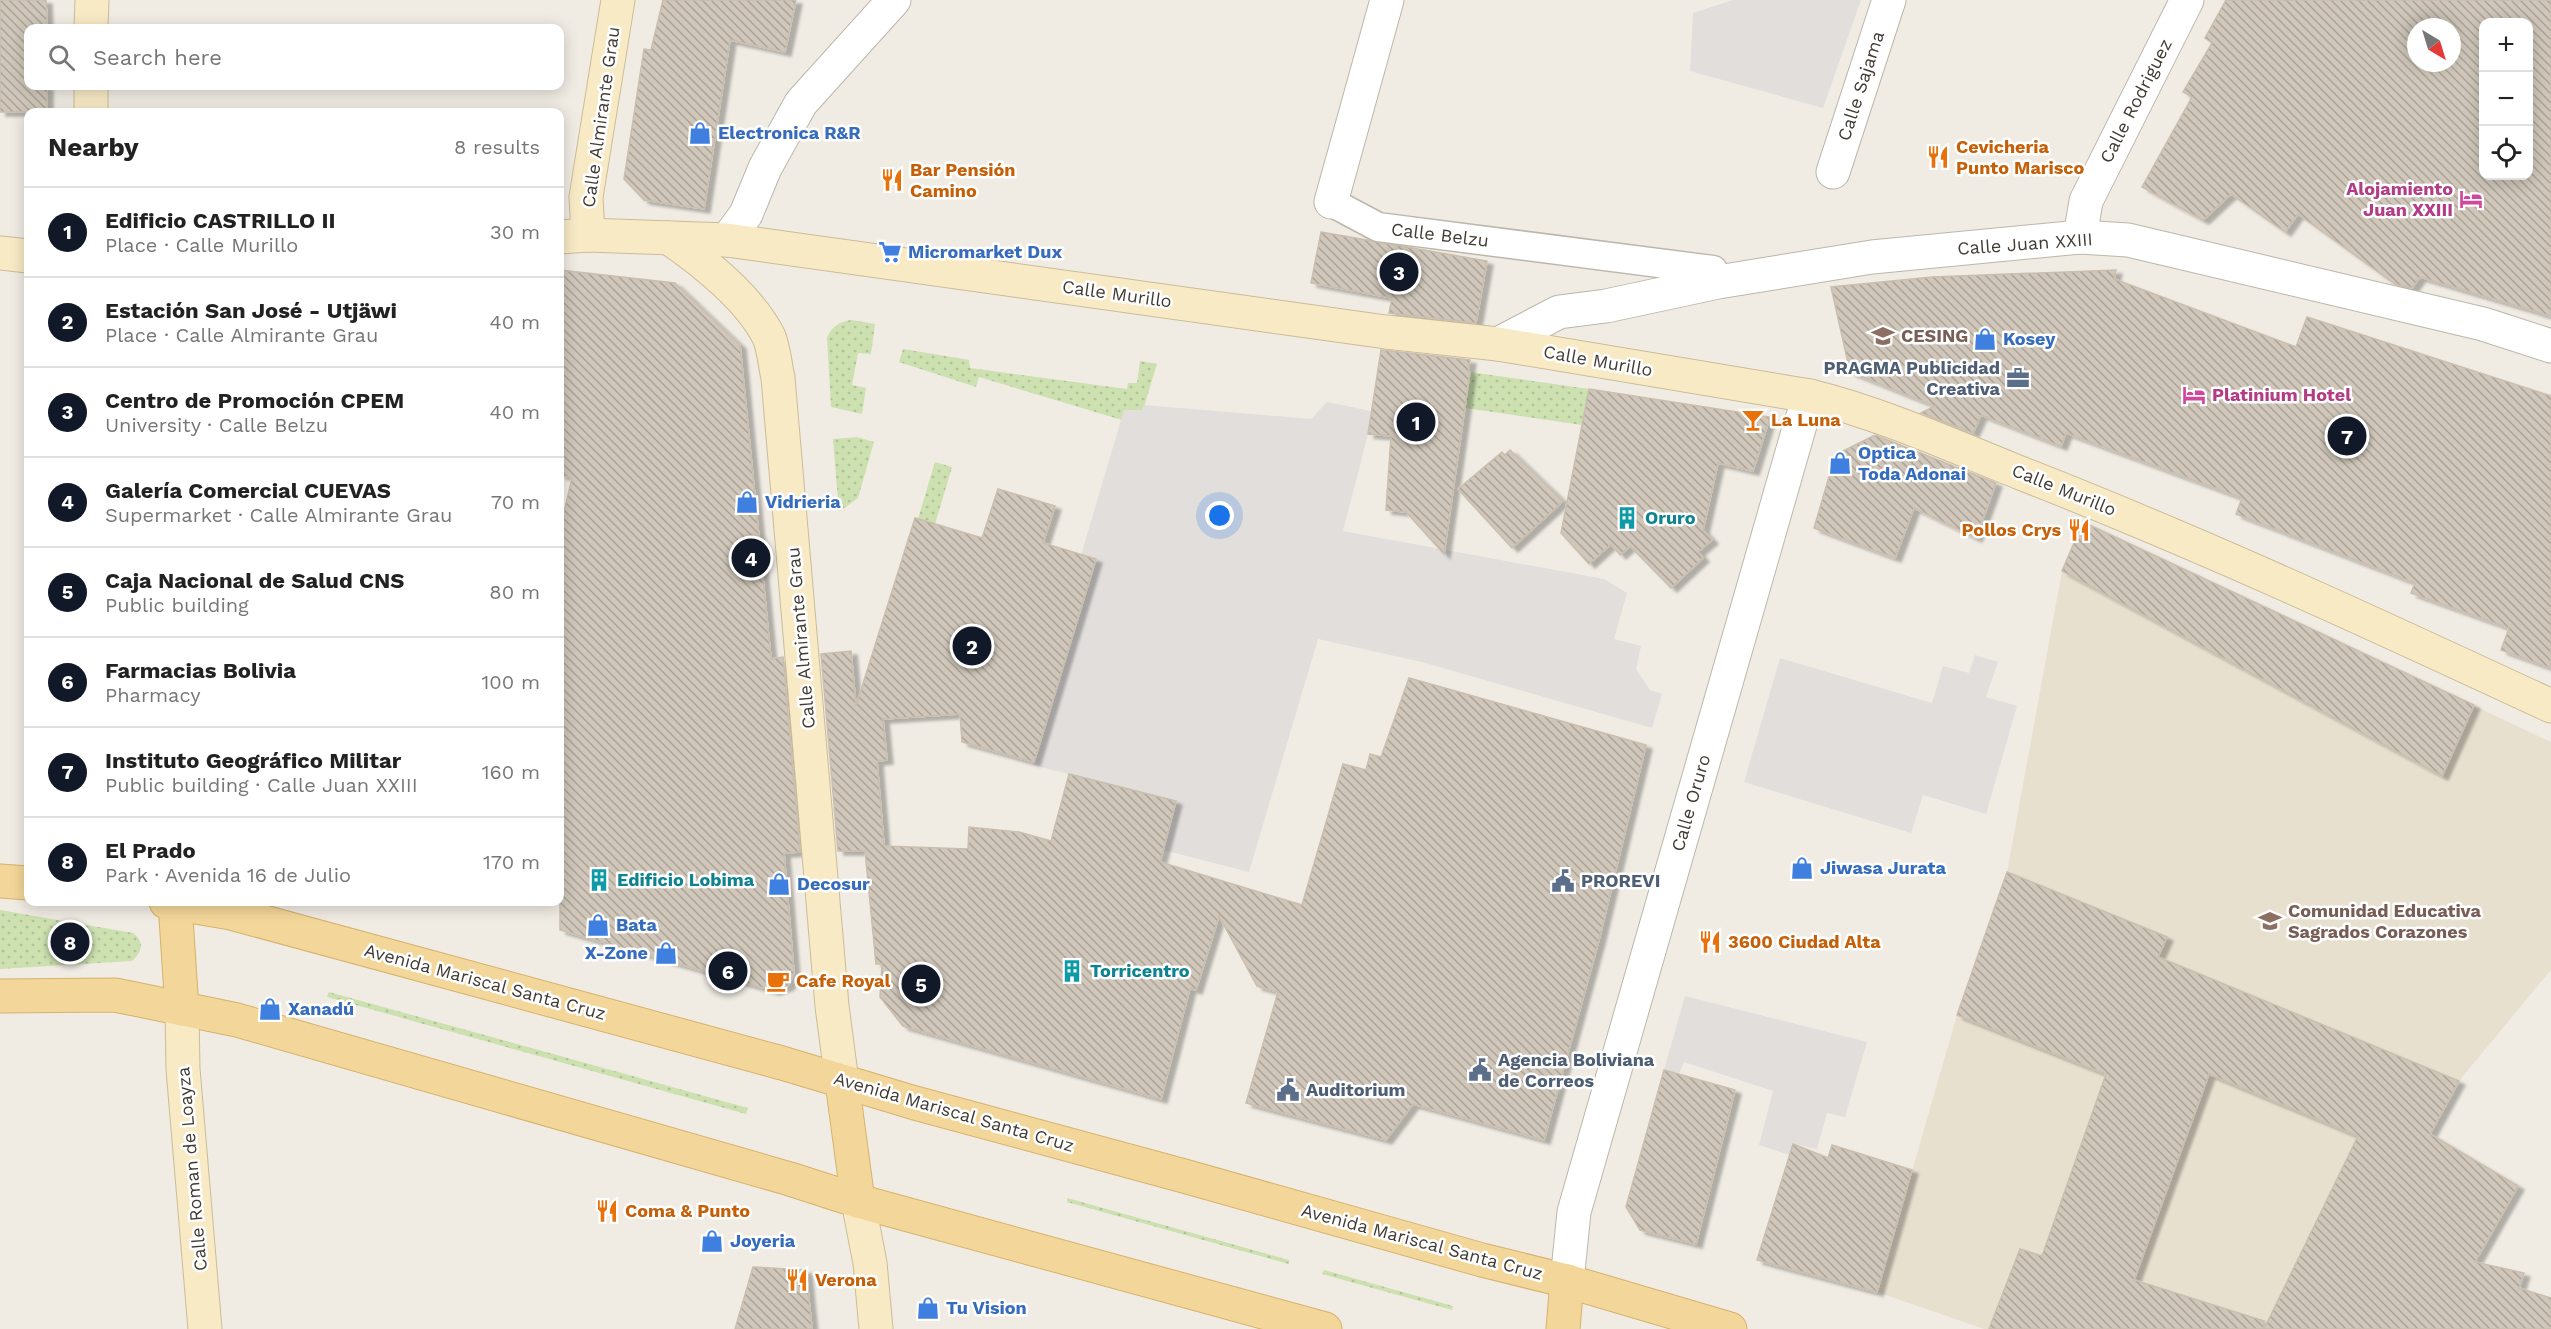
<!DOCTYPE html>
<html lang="en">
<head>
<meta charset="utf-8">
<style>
  body { margin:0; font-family:"Work Sans",sans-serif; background:#f2f2f2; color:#222 }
  .controls { position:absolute; right:18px; top:18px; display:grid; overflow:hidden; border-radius:12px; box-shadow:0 3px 15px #0003 }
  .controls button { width:54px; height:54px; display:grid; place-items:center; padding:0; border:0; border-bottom:2px solid #e0e0e0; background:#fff; color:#222; font:30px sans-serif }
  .compass { position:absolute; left:2407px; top:18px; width:54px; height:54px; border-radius:50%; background:#fff; box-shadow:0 3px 15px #0003; rotate:142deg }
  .you { position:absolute; left:1220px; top:516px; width:21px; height:21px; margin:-15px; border:4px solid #fff; border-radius:50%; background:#1a73e8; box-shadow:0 0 0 9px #1a73e833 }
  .badge { display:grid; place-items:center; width:39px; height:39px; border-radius:50%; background:#111827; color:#fff; font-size:20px; font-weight:700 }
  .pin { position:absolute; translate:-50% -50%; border:3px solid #fff; box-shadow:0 2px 6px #0006 }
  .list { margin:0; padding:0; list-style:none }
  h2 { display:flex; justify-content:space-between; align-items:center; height:78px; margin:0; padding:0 24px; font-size:26px }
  h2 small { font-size:20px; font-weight:400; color:#767676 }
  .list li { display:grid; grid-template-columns:39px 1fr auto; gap:18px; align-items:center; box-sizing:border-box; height:90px; padding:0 24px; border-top:2px solid #e0e0e0 }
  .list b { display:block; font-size:22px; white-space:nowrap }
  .list p { margin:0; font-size:20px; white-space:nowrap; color:#767676 }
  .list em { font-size:20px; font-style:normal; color:#767676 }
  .icon { flex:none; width:33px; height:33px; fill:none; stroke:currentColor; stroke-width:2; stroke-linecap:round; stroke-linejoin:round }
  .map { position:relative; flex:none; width:2551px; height:1329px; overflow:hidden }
  .search { position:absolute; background:#fff; box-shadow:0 3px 15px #0003; left:24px; top:24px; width:540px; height:66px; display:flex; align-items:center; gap:15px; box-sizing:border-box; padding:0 21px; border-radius:12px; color:#767676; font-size:22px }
  .panel { position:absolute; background:#fff; box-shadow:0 3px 15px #0003; left:24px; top:108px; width:540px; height:798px; border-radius:12px }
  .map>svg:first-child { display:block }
  .education { fill:#e8e0cf }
  .grass { fill:url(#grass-dots) }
  .parking { fill:#e1dedc }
  .building { fill:url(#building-back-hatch); stroke:#cabeae; stroke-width:1.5; fill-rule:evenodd; filter:url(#shadow) }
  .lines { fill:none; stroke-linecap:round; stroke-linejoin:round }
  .pedestrian-casing { stroke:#bdb6aa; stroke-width:31 }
  .minor-casing { stroke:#bdb6aa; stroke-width:35 }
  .tertiary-casing { stroke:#bdb6aa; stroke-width:35 }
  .secondary-casing { stroke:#cbbc97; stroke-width:35 }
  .primary-casing { stroke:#d6b26b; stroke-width:35 }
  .pedestrian { stroke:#fff; stroke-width:28 }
  .minor { stroke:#fff; stroke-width:33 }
  .tertiary { stroke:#fff; stroke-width:33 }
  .secondary { stroke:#f8eac5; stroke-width:33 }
  .primary { stroke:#f3d699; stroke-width:33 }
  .labels { text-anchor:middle; stroke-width:5; stroke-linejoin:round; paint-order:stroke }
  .street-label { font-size:18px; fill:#413b34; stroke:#fff }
  .shop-label { font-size:18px; font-weight:bold; fill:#366cbe; stroke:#fff; text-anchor:start }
  .food-label { font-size:18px; font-weight:bold; fill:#c56008; stroke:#fff; text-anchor:start }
  .hotel-label { font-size:18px; font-weight:bold; fill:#b23c85; stroke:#fff; text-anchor:end }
  .education-label { font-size:18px; font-weight:bold; fill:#785e54; stroke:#fff; text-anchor:start }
  .service-label { font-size:18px; font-weight:bold; fill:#4e5e75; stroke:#fff; text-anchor:start }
  .culture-label { font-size:18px; font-weight:bold; fill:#0d838f; stroke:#fff; text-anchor:start }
</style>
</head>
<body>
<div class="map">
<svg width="2551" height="1329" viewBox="0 0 2551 1329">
  <defs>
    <pattern id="grass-dots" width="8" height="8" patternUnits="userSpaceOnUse" patternTransform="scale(1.5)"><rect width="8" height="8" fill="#cce0b0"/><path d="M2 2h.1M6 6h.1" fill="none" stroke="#b0c198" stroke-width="1.8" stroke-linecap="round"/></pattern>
    <pattern id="building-back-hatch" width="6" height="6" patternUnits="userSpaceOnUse" patternTransform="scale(1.5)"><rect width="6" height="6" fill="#d0c7ba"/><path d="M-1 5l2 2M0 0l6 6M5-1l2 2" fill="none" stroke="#aaa398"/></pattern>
    <filter id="shadow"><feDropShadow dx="6" dy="4" stdDeviation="1.5" flood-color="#0004"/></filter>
  </defs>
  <rect width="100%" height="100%" fill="#f0ece4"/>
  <path class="education" d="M2083,522L2551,742V970L2459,1081L2315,1329H1984L1877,1292L1957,1015L2007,872L2062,571Z"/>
  <g class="grass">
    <path d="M851,320L875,324L871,354L858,353L852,385L866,388L862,414L831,407L827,337C833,326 839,322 851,320Z"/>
    <path d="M903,349L969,360L970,368L1127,389L1128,383H1137L1140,361L1157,364L1143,410H1124L1122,420L979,377L976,387L899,362Z"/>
    <path d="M1470,372L1589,389L1582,425L1465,408Z"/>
    <path d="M857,437L874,442L858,498L839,512L833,439Z"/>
    <path d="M935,462L952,467L935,524L918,519Z"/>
    <path d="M0,910L133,933C145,942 142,952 132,961L0,969Z"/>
    <path d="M329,992L748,1108L746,1114L327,997Z"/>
    <path d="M1067,1198L1289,1260V1264L1067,1202Z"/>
    <path d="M1324,1270L1453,1306L1452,1310L1322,1274Z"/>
  </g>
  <g class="parking">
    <path d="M1733,0H1861L1823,108L1690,71L1693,13Z"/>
    <path d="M1327,402L1371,411L1368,434L1343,531L1604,579L1627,593L1614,639L1641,646L1636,669L1650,690L1662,694L1652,728L1422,662L1318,639L1249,872L1163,850L1176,801L1033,765L1095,560L1081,555L1124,410H1142L1144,405L1311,419Z"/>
    <path d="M1975,655L1998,662L1986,697L2017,706L1986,814L1923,795L1911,833L1744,782L1780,658L1932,703L1943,666L1969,673Z"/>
    <path d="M1685,996L1867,1042L1845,1117L1827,1113L1817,1149L1794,1144L1790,1155L1759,1145L1773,1091L1684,1062L1679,1074L1664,1070Z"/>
  </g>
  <g class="building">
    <path d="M0,0H46L47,28H28V86H47V112H0Z"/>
    <path d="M663,0H796L785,52L730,40L704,209L644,200L624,179L644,49L651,50Z"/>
    <path d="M2226,0H2551V316L2420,277L2412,288L2395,284L2298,214L2285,232L2231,194L2203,220L2142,187L2192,97L2183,92L2212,43L2205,38ZM2484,22H2529V176H2484ZM2416,27H2452V63H2416Z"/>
    <path d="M1321,232L1487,261L1476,323L1389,313L1392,298L1311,283Z"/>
    <path d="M560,270L675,283L740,345L771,659L783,657L800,852L784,853L794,973L788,986L774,991L560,930V529L572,478L560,475Z"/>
    <path d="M2116,270L2114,279L2296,347L2307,317L2551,396V668L2501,650L2509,628L2411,593L2415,583L2236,514L2242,498L2066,433L2061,446L1981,415L1973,433L1921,413L1935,406L1850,372L1831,287L1932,277Z"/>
    <path d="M1381,350L1470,360L1468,372H1470L1444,554L1406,512L1386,510L1391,436L1368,434Z"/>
    <path d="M1589,389L1770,417L1753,471L1718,463L1703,530L1712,540L1698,552L1703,558L1671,588L1630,546L1620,555L1611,544L1589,564L1561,533Z"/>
    <path d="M1875,435L1996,483L1976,538L1914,508L1895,558L1814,528L1833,463L1839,453Z"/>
    <path d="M1510,450L1563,501L1512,548L1458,489L1502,452L1505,455Z"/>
    <path d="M998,489L1055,506L1043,543L1096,559L1034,762L962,742L960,714L883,719L887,760L877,761L884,846L968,849L969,827L1019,832L1051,841L1069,774L1176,801L1160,862L1302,905L1343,764L1366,770L1370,754L1381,757L1409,678L1646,745L1599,940L1544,1140L1413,1104L1386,1140L1246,1103L1278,992L1257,986L1219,916L1196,990L1190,988L1161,1099L903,1026L880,997L882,964H876L865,851H838L821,654L851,651L856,706L915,518L982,538Z"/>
    <path d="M2083,522L2474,705L2442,776L2062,571Z"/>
    <path d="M2007,872L2167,937L2158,957L2459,1081L2430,1134L2518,1186L2475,1262L2524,1273L2519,1288L2551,1298V1329H2264L2358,1136L2209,1074L2134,1280L2264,1321L2263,1329H1989L2020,1249L2042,1256L2106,1074L1957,1015Z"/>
    <path d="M1664,1070L1735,1090L1696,1244L1640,1230L1626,1207Z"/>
    <path d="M1793,1144L1828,1158L1832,1145L1912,1170L1877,1292L1757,1260Z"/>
    <path d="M753,1267L806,1270L812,1329H735Z"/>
  </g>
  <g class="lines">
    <g class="pedestrian-casing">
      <path id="pedestrian" d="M1331,202L1378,227L1713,270L1718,282"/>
    </g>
    <g class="minor-casing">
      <g id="minor">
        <path d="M1833,172L1889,0"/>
        <path d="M1331,202L1387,0"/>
        <path d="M2080,237L2086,201L2187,0"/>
        <path d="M727,240L746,214L765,168L801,103L894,0"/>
        <path d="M1498,344L1559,312L1606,306L1718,282L1872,257L2080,237L2128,240L2483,324L2551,346"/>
      </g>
    </g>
    <g class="tertiary-casing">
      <path id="tertiary" d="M1567,1281L1574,1212L1800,425L1810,396"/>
    </g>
    <g class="secondary-casing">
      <g id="secondary">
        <path d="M91,28L92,0"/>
        <path d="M91,112V86"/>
        <path d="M588,235L586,197L618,0"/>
        <path d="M560,237L588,235L727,240L1386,332L1498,344L1810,396C1883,414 1953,446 2023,474C2202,544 2377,625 2551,706"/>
        <path d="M669,238C704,262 750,299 769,337C774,349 775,365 778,378L832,1006L842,1082"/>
        <path d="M0,253L28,256"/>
        <path d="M182,1009L183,1069L205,1329"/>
        <path d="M858,1201L870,1263L876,1329"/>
      </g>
    </g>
    <g class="primary-casing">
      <g id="primary">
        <path d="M0,881L28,883"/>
        <path d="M166,902L231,913L782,1063L915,1103L1184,1176L1482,1260L1567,1281L1730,1329"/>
        <path d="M175,903L182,1009"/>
        <path d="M0,996L115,995L237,1020L790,1179L858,1201L1325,1329"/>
        <path d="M842,1082L858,1201"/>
        <path d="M1563,1329L1567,1281"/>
      </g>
    </g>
    <use href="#pedestrian" class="pedestrian"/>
    <use href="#minor" class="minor"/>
    <use href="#tertiary" class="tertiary"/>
    <use href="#secondary" class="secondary"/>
    <use href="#primary" class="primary"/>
  </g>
  <defs>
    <g id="shop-bare" transform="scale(1.8)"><path d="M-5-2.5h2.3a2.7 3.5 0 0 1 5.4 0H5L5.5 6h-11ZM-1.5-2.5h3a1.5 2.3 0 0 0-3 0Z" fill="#3f7fe0" stroke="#fff" stroke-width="2.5" paint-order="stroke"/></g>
    <g id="restaurant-bare" transform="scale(1.8)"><path d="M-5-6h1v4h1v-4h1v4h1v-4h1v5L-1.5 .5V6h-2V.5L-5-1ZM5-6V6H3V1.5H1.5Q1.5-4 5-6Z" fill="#e8710a" stroke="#fff" stroke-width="2.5" paint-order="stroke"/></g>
    <g id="hotel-bare" transform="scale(1.8)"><path d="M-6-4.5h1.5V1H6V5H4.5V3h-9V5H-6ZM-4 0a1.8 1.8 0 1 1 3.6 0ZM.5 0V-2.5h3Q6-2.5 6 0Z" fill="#d1479c" stroke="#fff" stroke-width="2.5" paint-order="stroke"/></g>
    <g id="supermarket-bare" transform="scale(1.8)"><path d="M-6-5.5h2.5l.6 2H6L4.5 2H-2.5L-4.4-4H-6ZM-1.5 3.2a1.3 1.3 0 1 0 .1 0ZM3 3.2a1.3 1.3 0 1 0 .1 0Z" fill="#3f7fe0" stroke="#fff" stroke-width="2.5" paint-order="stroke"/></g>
    <g id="school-bare" transform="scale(1.8)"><path d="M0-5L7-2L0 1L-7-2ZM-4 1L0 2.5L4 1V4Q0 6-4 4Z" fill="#8d6e63" stroke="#fff" stroke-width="2.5" paint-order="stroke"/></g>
    <g id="office-bare" transform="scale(1.8)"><path d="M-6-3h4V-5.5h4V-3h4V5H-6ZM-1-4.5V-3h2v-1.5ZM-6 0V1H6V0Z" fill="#5c6f8a" stroke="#fff" stroke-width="2.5" paint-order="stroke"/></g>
    <g id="bar-bare" transform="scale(1.8)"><path d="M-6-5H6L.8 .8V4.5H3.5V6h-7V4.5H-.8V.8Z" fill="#e8710a" stroke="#fff" stroke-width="2.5" paint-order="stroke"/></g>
    <g id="building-bare" transform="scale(1.8)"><path d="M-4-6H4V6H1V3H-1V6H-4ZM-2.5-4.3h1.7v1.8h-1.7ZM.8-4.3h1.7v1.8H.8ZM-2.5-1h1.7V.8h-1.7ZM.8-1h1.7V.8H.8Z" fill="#0f9aa8" stroke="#fff" stroke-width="2.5" paint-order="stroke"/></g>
    <g id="civic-bare" transform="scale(1.8)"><path d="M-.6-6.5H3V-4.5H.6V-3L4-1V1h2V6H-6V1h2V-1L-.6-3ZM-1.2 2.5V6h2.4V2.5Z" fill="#5c6f8a" stroke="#fff" stroke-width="2.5" paint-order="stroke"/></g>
    <g id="cafe-bare" transform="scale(1.8)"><path d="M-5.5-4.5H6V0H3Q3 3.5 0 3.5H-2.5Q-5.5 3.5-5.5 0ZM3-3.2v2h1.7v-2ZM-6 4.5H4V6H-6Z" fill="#e8710a" stroke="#fff" stroke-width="2.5" paint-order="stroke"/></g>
  </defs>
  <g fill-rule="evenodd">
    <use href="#shop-bare" x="700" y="133"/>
    <use href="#restaurant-bare" x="1938" y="157"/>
    <use href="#restaurant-bare" x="892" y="180"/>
    <use href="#hotel-bare" x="2471" y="199"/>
    <use href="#supermarket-bare" x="890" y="252"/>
    <use href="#school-bare" x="1883" y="336"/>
    <use href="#shop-bare" x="1985" y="339"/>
    <use href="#office-bare" x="2018" y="378"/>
    <use href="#hotel-bare" x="2194" y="395"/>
    <use href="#bar-bare" x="1753" y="420"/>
    <use href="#shop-bare" x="1840" y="463"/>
    <use href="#shop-bare" x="747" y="502"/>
    <use href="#building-bare" x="1627" y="518"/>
    <use href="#restaurant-bare" x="2079" y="530"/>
    <use href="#shop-bare" x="1802" y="868"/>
    <use href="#building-bare" x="599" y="880"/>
    <use href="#civic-bare" x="1563" y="881"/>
    <use href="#shop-bare" x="779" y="884"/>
    <use href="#school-bare" x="2270" y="921"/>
    <use href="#shop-bare" x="598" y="925"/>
    <use href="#restaurant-bare" x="1710" y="942"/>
    <use href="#shop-bare" x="666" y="953"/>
    <use href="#building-bare" x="1072" y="971"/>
    <use href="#cafe-bare" x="778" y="981"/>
    <use href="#shop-bare" x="270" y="1009"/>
    <use href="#civic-bare" x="1480" y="1070"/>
    <use href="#civic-bare" x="1288" y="1090"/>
    <use href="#restaurant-bare" x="607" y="1211"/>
    <use href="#shop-bare" x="712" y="1241"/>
    <use href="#restaurant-bare" x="797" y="1280"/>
    <use href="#shop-bare" x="928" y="1308"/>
  </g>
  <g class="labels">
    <g class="street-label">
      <text transform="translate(1861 86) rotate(-72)" y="6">Calle Sajama</text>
      <text transform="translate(2136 101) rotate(-63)" y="6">Calle Rodriguez</text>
      <text transform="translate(601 117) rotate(-82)" y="6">Calle Almirante Grau</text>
      <text transform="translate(1440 235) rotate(7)" y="6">Calle Belzu</text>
      <text transform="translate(2025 244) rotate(-4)" y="6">Calle Juan XXIII</text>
      <text transform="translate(1117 294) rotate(8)" y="6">Calle Murillo</text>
      <text transform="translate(1598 361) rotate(10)" y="6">Calle Murillo</text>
      <text transform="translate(2064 490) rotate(22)" y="6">Calle Murillo</text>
      <text transform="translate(801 638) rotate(-95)" y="6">Calle Almirante Grau</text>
      <text transform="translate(1691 803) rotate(-74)" y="6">Calle Oruro</text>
      <text transform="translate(485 982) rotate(15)" y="6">Avenida Mariscal Santa Cruz</text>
      <text transform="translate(954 1112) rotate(16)" y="6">Avenida Mariscal Santa Cruz</text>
      <text transform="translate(192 1169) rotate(-95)" y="6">Calle Roman de Loayza</text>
      <text transform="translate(1422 1242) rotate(15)" y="6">Avenida Mariscal Santa Cruz</text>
    </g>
    <g class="shop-label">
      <text x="718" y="139">Electronica R&amp;R</text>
      <text x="908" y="258">Micromarket Dux</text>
      <text x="2003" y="345">Kosey</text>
      <text x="1858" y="459">Optica<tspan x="1858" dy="21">Toda Adonai</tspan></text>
      <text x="765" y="508">Vidrieria</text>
      <text x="1820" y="874">Jiwasa Jurata</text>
      <text x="797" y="890">Decosur</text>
      <text x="616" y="931">Bata</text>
      <text x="648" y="959" text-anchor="end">X-Zone</text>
      <text x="288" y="1015">Xanadú</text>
      <text x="730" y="1247">Joyeria</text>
      <text x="946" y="1314">Tu Vision</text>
    </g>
    <g class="food-label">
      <text x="1956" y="153">Cevicheria<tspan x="1956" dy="21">Punto Marisco</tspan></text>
      <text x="910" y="176">Bar Pensión<tspan x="910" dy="21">Camino</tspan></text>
      <text x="1771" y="426">La Luna</text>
      <text x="2061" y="536" text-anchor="end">Pollos Crys</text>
      <text x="1728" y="948">3600 Ciudad Alta</text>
      <text x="796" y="987">Cafe Royal</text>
      <text x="625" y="1217">Coma &amp; Punto</text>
      <text x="815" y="1286">Verona</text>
    </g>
    <g class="hotel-label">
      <text x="2453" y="195">Alojamiento<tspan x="2453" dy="21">Juan XXIII</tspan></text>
      <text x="2212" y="401" text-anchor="start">Platinium Hotel</text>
    </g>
    <g class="education-label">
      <text x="1901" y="342">CESING</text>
      <text x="2288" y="917">Comunidad Educativa<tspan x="2288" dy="21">Sagrados Corazones</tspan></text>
    </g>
    <g class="service-label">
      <text x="2000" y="374" text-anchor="end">PRAGMA Publicidad<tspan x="2000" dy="21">Creativa</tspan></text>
      <text x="1581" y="887">PROREVI</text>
      <text x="1498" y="1066">Agencia Boliviana<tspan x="1498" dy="21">de Correos</tspan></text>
      <text x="1306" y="1096">Auditorium</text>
    </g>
    <g class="culture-label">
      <text x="1645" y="524">Oruro</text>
      <text x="617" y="886">Edificio Lobima</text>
      <text x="1090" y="977">Torricentro</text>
    </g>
  </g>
</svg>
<div class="controls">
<button>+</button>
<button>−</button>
<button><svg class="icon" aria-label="locate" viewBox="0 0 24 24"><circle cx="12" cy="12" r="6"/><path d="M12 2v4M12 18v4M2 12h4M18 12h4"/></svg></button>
</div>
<svg class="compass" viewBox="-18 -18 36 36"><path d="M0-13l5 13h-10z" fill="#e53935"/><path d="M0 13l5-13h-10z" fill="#767676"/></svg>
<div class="you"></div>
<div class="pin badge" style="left:1416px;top:422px">1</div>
<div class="pin badge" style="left:972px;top:646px">2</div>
<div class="pin badge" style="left:1399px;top:272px">3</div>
<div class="pin badge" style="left:751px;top:558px">4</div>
<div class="pin badge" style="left:921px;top:984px">5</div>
<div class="pin badge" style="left:728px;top:971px">6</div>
<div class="pin badge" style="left:2347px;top:436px">7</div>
<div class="pin badge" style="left:70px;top:942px">8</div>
<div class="search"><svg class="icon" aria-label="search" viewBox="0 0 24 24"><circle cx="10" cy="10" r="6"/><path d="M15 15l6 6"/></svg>Search here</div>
<section class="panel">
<h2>Nearby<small>8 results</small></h2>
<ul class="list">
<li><span class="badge">1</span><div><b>Edificio CASTRILLO II</b><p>Place · Calle Murillo</p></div><em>30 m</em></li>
<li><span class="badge">2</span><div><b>Estación San José - Utjäwi</b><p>Place · Calle Almirante Grau</p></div><em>40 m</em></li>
<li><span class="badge">3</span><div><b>Centro de Promoción CPEM</b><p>University · Calle Belzu</p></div><em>40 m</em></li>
<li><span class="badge">4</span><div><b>Galería Comercial CUEVAS</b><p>Supermarket · Calle Almirante Grau</p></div><em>70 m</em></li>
<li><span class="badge">5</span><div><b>Caja Nacional de Salud CNS</b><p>Public building</p></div><em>80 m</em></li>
<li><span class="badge">6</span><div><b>Farmacias Bolivia</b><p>Pharmacy</p></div><em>100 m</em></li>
<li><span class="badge">7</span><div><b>Instituto Geográfico Militar</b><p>Public building · Calle Juan XXIII</p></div><em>160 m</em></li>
<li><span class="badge">8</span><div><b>El Prado</b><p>Park · Avenida 16 de Julio</p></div><em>170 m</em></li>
</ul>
</section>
</div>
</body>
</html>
